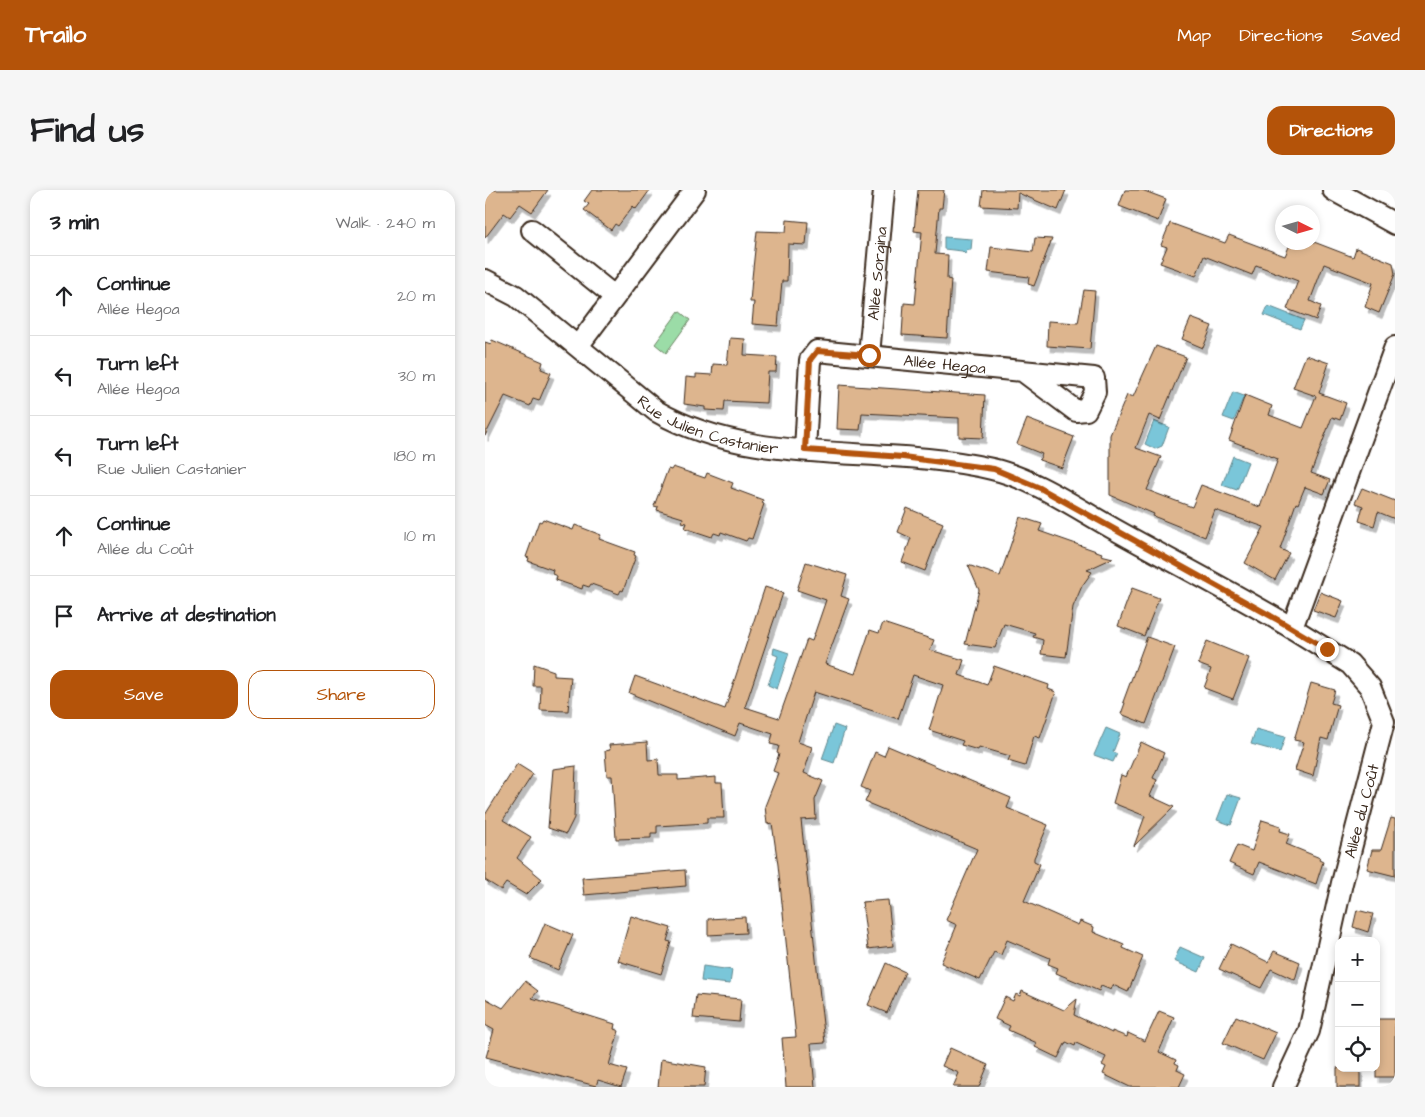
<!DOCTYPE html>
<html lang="en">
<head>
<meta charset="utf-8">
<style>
  body { margin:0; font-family:"Architects Daughter",sans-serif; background:#f6f6f6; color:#202124 }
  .controls { position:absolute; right:15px; bottom:15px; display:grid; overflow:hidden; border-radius:10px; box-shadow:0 2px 8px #0003 }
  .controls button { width:45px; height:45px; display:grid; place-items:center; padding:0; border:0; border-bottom:1px solid #e0e0e0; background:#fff; color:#202124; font:25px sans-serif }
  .compass { position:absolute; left:790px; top:15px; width:45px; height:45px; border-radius:50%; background:#fff; box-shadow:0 2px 8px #0003; rotate:95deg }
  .stop { position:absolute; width:15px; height:15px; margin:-11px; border:4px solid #b45309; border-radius:50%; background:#fff }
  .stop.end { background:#b45309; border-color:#fff; box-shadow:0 1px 5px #0008 }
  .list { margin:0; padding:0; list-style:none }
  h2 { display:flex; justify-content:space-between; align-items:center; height:65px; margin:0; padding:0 20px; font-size:21px }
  h2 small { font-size:16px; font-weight:400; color:#757577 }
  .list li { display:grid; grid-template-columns:32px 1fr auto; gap:15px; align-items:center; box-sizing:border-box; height:80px; padding:0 20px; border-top:1px solid #e0e0e0 }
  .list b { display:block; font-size:19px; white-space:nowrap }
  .list p { margin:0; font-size:16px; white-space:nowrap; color:#757577 }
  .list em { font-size:16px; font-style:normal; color:#757577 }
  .actions { display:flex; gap:10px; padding:15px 20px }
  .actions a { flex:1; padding:11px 0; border:1px solid #b45309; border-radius:15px; text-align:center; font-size:18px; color:#b45309 }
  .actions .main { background:#b45309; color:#fff }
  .icon { flex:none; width:28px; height:28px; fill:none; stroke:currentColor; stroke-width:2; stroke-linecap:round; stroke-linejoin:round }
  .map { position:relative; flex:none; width:910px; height:897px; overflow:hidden; border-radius:15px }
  header { display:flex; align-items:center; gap:30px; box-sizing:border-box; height:70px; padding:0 25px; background:#b45309; color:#fff }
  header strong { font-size:24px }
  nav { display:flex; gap:28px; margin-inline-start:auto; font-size:18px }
  .intro { display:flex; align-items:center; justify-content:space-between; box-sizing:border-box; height:120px; padding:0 30px }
  h1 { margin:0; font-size:35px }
  .button { padding:12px 22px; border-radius:15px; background:#b45309; color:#fff; font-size:18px; font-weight:700 }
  main { display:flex; gap:30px; padding:0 30px }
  aside { flex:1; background:#fff; border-radius:15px; box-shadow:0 2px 8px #0003 }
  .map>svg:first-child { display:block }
  .green { fill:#9bdca7; stroke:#6b8362 }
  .water { fill:#7ac6d9; stroke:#61888e }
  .building { fill:#ddb58e; stroke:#3b2a1e; filter:url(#shadow) }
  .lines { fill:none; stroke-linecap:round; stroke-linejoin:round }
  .minor-casing { stroke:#3b2a1e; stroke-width:24 }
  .minor { stroke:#fff; stroke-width:20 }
  .route { stroke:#b45309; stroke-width:6 }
  .labels { text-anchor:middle; stroke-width:4; stroke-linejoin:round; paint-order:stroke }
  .street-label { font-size:16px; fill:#3b2a1e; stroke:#fff }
</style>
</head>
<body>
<header>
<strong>Trailo</strong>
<nav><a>Map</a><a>Directions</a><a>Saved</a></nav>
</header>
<div class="intro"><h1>Find us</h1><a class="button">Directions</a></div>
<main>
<aside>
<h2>3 min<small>Walk · 240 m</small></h2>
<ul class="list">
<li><svg class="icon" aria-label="ahead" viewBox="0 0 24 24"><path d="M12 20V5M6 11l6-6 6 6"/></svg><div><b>Continue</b><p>Allée Hegoa</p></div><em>20 m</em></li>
<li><svg class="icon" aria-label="left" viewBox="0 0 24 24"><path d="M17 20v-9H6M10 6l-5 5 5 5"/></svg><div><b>Turn left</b><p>Allée Hegoa</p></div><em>30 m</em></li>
<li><svg class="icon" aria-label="left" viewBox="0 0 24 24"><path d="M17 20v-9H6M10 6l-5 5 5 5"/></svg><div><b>Turn left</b><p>Rue Julien Castanier</p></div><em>180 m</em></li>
<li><svg class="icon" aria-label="ahead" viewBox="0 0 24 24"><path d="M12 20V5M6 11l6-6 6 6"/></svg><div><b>Continue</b><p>Allée du Coût</p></div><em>10 m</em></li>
<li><svg class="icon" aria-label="arrive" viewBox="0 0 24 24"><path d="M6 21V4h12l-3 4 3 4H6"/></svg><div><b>Arrive at destination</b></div></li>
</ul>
<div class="actions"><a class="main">Save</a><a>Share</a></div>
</aside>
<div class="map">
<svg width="910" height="897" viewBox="0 0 910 897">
  <defs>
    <filter id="shadow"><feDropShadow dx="3" dy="5.5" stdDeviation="0" flood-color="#0004"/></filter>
  </defs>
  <rect width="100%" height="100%" fill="#fff"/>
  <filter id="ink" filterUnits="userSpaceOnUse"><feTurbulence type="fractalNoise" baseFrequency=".02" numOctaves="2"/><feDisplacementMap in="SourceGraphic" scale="10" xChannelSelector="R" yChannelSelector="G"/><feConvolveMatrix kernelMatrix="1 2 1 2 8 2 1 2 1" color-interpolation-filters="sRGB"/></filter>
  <g filter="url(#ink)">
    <path class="green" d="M194,121L205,130L181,163L170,154Z"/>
    <g class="water">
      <path d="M459,47L487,49L486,60H482L480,64L477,61L459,59Z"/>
      <path d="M783,116L819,130L815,139L779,125Z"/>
      <path d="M748,202L759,206L749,231L738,227Z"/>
      <path d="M669,231L684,237L677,256L670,259L660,254Z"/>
      <path d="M748,266L763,272L752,300L737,295Z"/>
      <path d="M289,458L304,463L292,499L283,495L293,466L288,464Z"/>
      <path d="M349,535L360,539L349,573L337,569Z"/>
      <path d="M621,538L635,544L628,562L632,564L628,572L609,565Z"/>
      <path d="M771,539L800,547L795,562L766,554Z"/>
      <path d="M742,604L756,608L746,635L732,630Z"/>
      <path d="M695,757L720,768L714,782L689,771Z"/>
      <path d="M218,776L247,780L245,794L216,791Z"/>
    </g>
    <g class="building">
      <path d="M0,0H63L47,22L35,14L25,27L19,23L0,48Z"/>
      <path d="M107,0H165L151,19L148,16L133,36L130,34L126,40L99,20L104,14L99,11Z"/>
      <path d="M433,0H459L457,18H454L450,64L463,65L462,89L466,90L462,148L417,145L419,113L430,114L437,42L429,41Z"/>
      <path d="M498,0H581L573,20L533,3L532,18L496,16Z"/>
      <path d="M640,0H657L681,9L673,31L634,16Z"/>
      <path d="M302,30L323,32L321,55L303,54L302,91H297L293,136L267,134L269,112H265L267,88L272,41L301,42Z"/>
      <path d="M685,33L740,53L744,45L800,66L806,52H829L868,67L871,58L908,73L910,84L894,123L880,117L888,93L839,74L825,111L836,116L831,130L802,119L813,91L771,75L767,85L719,66L711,86L675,73L682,57L676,55Z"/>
      <path d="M550,48L567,49L549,96L543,94L544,87L503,82L506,57L548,62Z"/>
      <path d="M599,100L610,101L605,159L562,156L563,131L593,133Z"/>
      <path d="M706,128L727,136L718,158L697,149Z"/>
      <path d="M245,148L260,149L259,165L292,167L291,182H283L281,213L240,211L239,221L220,220V217L199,214L201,187L211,188V184L227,185L228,174L242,175Z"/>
      <path d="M7,150L58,172L56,179L66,183L54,211L48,209L45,216L20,206L0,246V152L6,154Z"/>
      <path d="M671,156L701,167L675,230L664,225L651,258L676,267L662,300L707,317L716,295L775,317L793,269L744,250L760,205L787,216L784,225L818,238L831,206L808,198L821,165L844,173L834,203L861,213L855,230L847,227L826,283L845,290L839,304L820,297L813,314L811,313L795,359L804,363L790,390L760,373L779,337L730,320L720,347L668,326L669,324L625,305V245L642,205L648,207Z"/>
      <path d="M354,195L500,205L498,248L474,247V228L377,223L375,240L352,239Z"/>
      <path d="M542,229L589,247L577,278L554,270L557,264L532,254Z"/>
      <path d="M188,277L220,288L222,283L248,293L246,298L278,310L277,313L279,314L267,349L263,348L261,351L236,342L235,345L229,343L227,347L200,338L202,333L197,332L198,328L172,320L173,317L169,316L183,279L186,280Z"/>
      <path d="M877,298L910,311V329L893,322L889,336L874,331L878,316L870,313Z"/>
      <path d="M422,318L458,333L440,381L417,372L426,348L413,342Z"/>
      <path d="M535,327L557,334L554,341L617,363L616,365L628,368L602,380L607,382L597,396L588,417L581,467L556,464L558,450L548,447L550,443L519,434L510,458L480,454L494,400L483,375L515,386Z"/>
      <path d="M58,329L88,340L90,335L116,345L114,349L150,362L149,365L151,366L138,401L136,400L134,404L106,394L104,397L98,395L97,399L71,390L72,386L67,384L68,380L43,371L44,368L41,367L54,331L56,332Z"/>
      <path d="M321,372L362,385L356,406L364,409L340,474L370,484L385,440L394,443L398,433L449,450L445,460L479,470L474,485L502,495L509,476L564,495L563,499L571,502L555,548L549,546L540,576L523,571L525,566L494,557L493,560L476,555L478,551L444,540L458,495L428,485L413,529L329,502L313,552L327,557L319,583L338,591L330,610L331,629L316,630L340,853L326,854L330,897H301L297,848L311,847L293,675L287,633L282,634L280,616L293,583L288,581L294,564L292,563L294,556L285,554L288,544L255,533L250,546L144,503L150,486L240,519L280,397L298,403L260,517L294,528L322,449L327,451L341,410L312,400Z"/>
      <path d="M647,398L674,408L659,446L633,436Z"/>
      <path d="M835,402L858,411L851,428L828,420Z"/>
      <path d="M662,447L690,457L661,534L636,524L640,513L638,512Z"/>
      <path d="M722,451L764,468L748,509L719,498L726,479L713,474Z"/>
      <path d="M49,474L69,481V486L86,487L83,521L55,520L56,496H48Z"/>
      <path d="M826,493L850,500L846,513L853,515L843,550L836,548L828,586L810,580L819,552L809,550Z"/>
      <path d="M162,552L163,570L173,569L174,585H193V590L231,587V593H237L239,628H222V633L172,636V643H166V648L131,649L127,586H122L120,561L125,560L124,555Z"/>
      <path d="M656,552L679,563L668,588L672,590L665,606L689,617L649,656L660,626L628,613L636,585L641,587Z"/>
      <path d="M403,556L526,608L522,618L563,635L549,668V671L555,674L539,711L593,735L595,731L609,737L608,742L639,755L638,758L658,767L643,802L628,795L626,800L616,796L614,801L571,783L573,778L563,774L565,768L522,750L516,765L509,762L495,790L456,773L472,735L461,730L492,659L380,612L385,601L376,597L390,562L399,566Z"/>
      <path d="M32,574L48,584L18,630L46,647L32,668L57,689L41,705L21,693L16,700L0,690V625Z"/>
      <path d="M91,576L89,628L81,644L63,638L68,579Z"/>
      <path d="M906,628L910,629V686L882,679L887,660H896Z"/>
      <path d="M777,630L796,636L795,641L805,644L801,654L835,668L834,670L838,672L831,694L774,672L769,684L744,673L752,655L767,661Z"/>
      <path d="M200,680L201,696L99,705L97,688Z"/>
      <path d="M403,710L408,756L383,759L377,712Z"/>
      <path d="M872,720L888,724L883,742L868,737Z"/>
      <path d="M146,726L186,738L182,751L186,752L176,784L133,771Z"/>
      <path d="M260,727L261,743L223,745V729Z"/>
      <path d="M60,733L88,745L73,780L45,768Z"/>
      <path d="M746,754L783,772L789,761L815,772L810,790L786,779L776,798L734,779Z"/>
      <path d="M401,773L420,782L402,823L383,815Z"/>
      <path d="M40,791L53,801L47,808L130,834L129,839L134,841L124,875L142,880L136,897L113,890L111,896L1,867L9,840L0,835V808L18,818Z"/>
      <path d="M537,801L579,820L592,809L589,825L627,843V841L642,847L643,843L660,851L674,821L689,827L674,862L691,870L690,873L694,875L692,880L700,884L694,897H645L618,884L621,877L617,875L621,867L591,853L590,856L581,852L573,868L550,857L552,853L523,840L525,836L510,829L520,807L528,811L531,804L535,806Z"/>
      <path d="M211,805L256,809L254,832L208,828Z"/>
      <path d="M751,826L791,843L778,870L738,853Z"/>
      <rect x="891" y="829" width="19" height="58"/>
      <path d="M465,858L503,875L494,897H468L474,883L457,876Z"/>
      <path d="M176,869L221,877L219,897H173Z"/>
      <rect x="852" y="878" width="23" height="19"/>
    </g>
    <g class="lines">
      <g class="minor-casing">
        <g id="minor">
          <path d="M848,0L910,34"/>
          <path d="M47,40L129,106"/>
          <path id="s1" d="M0,90L31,106L171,221C272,279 397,253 507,279C550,289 591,318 629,339C688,372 749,403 807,438"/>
          <path d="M93,156L210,0"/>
          <path id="s2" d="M384,165L399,0"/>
          <path id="s3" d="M320,260L325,170L332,161L609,188L610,202L601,220L591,221L539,182"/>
          <path id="s4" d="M798,897L824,841L857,693L899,532L885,497L865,474L807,438L910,157"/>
        </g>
      </g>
      <use href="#minor" class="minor"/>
    </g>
  </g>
  <g class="lines" filter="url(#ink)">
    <path class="route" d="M384,165L332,161L325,170L320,260L418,267L509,279L555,298L793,430L842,459"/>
  </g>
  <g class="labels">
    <g class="street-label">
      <text dy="6" stroke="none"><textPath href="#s2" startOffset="82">Allée Sorgina</textPath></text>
      <text dy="6" stroke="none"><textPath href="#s3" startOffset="230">Allée Hegoa</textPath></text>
      <text dy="6" stroke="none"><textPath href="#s1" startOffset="270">Rue Julien Castanier</textPath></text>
      <text dy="6" stroke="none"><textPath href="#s4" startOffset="288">Allée du Coût</textPath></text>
    </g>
  </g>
</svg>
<div class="controls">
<button>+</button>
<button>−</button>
<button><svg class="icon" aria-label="locate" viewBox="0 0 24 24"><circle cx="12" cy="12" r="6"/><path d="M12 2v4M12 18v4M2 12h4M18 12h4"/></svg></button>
</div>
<svg class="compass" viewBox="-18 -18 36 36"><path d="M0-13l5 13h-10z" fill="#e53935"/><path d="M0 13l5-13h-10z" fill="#757577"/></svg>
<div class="stop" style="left:384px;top:165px"></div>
<div class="stop end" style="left:842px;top:459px"></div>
</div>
</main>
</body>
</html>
